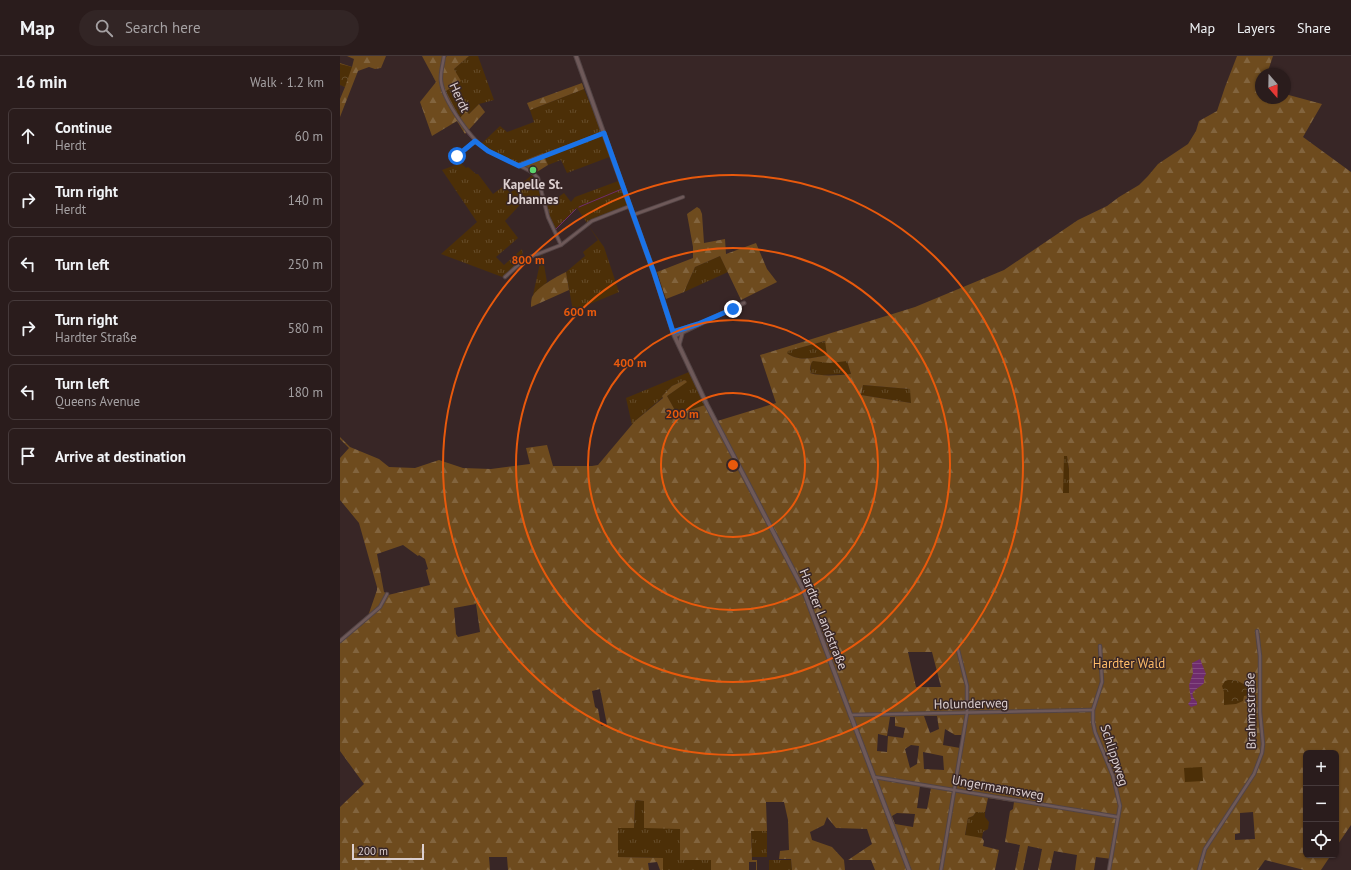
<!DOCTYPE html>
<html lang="en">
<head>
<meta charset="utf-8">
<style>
  body { margin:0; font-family:"PT Sans",sans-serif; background:#322525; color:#f1f3f6 }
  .controls { position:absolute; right:12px; bottom:12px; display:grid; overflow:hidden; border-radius:6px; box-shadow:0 1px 3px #0004 }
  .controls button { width:36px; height:36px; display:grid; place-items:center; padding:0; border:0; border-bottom:1px solid #463a3b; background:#2a1c1c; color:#f1f3f6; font:20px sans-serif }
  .compass { position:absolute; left:915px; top:12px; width:36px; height:36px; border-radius:50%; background:#2a1c1c; box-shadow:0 1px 3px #0004; rotate:160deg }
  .scale { position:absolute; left:12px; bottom:10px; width:72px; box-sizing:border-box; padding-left:4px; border:2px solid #dccfcf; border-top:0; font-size:11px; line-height:14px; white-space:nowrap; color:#dccfcf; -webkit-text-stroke:3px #382626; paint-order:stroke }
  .stop { position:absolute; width:12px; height:12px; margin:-9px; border:3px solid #1a73e8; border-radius:50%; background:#fff }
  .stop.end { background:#1a73e8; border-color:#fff; box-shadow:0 1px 4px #0008 }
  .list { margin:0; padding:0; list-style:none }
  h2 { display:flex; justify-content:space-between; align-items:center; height:52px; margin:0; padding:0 16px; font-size:17px }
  h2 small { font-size:13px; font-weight:400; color:#a5a1a3 }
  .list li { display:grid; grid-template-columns:26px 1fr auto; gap:12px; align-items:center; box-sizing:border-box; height:56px; margin:0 8px 8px; padding:0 8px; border:1px solid #463a3b; border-radius:6px }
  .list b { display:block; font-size:15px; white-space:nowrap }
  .list p { margin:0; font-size:13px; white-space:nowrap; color:#a5a1a3 }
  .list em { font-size:13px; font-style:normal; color:#a5a1a3 }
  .icon { flex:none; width:22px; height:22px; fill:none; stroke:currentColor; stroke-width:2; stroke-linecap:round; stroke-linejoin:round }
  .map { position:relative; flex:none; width:1011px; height:814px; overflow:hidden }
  header { display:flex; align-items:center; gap:24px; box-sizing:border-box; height:56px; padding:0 20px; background:#2a1c1c; border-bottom:1px solid #463a3b }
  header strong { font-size:19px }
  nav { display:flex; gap:22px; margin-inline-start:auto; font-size:14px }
  .search { width:280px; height:36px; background:#322525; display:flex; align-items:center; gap:10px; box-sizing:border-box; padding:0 14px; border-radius:22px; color:#a5a1a3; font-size:15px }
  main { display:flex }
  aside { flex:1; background:#2a1c1c }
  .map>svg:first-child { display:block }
  .grass { fill:url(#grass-tufts) }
  .forest { fill:url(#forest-firs); fill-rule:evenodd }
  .park { fill:url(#park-crowns) }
  .pitch { fill:#4c2f07 }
  .water { fill:url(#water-rules) }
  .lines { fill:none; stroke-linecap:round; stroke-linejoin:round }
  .stream { stroke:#6f2c6d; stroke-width:1 }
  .minor-casing { stroke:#534445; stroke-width:4.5 }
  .tertiary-casing { stroke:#534445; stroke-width:5 }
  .secondary-casing { stroke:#534445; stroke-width:5.5 }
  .minor { stroke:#6e5959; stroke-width:2.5 }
  .tertiary { stroke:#6e5959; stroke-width:3 }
  .secondary { stroke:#6e5959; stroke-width:3.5 }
  .route { stroke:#1a73e8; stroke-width:5 }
  .ring { fill:none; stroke:#e8590c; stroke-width:2 }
  .poi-dot { fill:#5cd56d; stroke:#382626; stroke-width:1.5 }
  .labels { text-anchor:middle; stroke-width:3; stroke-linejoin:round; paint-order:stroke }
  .street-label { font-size:13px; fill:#dccfcf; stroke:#382626 }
  .poi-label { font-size:13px; font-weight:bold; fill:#dccfcf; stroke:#382626 }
  .park-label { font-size:13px; fill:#febb68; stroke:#382626 }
  .centre { fill:#e8590c; stroke:#382626; stroke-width:2 }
  .ring-label { font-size:12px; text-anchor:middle; font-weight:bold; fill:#e8590c; stroke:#382626; stroke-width:3; stroke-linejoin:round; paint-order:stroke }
</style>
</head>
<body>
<header>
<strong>Map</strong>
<div class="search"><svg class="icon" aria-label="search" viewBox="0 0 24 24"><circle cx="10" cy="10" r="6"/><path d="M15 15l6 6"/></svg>Search here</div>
<nav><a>Map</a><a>Layers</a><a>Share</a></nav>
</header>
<main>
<aside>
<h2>16 min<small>Walk · 1.2 km</small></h2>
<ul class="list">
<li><svg class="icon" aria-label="ahead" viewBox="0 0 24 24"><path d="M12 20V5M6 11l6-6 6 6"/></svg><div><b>Continue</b><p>Herdt</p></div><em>60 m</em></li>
<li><svg class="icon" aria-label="right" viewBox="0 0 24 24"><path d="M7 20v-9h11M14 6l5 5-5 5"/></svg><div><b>Turn right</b><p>Herdt</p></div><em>140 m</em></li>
<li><svg class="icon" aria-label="left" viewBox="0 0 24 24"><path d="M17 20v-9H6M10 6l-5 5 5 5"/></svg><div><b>Turn left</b></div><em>250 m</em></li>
<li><svg class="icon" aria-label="right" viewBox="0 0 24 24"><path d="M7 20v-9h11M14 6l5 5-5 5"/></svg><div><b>Turn right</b><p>Hardter Straße</p></div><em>580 m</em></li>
<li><svg class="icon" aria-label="left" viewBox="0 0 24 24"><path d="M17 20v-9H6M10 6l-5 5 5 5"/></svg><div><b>Turn left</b><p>Queens Avenue</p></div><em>180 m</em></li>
<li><svg class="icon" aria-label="arrive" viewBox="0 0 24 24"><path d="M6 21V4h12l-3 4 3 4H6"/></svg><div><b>Arrive at destination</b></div></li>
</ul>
</aside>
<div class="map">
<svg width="1011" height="814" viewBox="0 0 1011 814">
  <defs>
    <pattern id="grass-tufts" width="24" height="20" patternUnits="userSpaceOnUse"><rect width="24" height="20" fill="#4c2f07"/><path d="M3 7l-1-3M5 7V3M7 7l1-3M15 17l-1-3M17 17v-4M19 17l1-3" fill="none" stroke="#654c2a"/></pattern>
    <pattern id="forest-firs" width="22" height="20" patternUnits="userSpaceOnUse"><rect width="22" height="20" fill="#6e4b1e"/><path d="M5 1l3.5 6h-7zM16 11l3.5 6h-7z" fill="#82643e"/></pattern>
    <pattern id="park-crowns" width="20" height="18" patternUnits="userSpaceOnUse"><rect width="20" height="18" fill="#4c2f07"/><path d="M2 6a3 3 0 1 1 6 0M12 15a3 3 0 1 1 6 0" fill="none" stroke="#654c2a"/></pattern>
    <pattern id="water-rules" width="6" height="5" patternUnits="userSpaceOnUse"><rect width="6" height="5" fill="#6f2c6d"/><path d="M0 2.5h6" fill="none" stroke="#834a81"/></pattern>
  </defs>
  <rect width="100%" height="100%" fill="#382626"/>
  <g class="grass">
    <path d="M129,0H138L154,44L139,48L129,58L120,62L106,35L120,25L114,13Z"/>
    <path d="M244,33L272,100L227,117L221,104L208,109L203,97L178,107L149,95L141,88L160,70L167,76L194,66L190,54Z"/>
    <path d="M121,107L126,112L128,111L136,118H138L153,138L164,130L170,137L192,119L196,127L201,142L196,144L188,140L165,165L178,182L156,201L164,209L182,193L183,202L185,203L165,222L101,198L137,166L102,114Z"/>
    <path d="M281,124L290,150L247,167L237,152L215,174L206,150L224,137L231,146L235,141Z"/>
    <path d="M248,169L264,191L279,236L233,255L226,216L245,200L243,196L258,184Z"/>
    <path d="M202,198L207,226L193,239Z"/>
    <path d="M380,200L388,216L344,236L355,211Z"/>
    <path d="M486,285L487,299C475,302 457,306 447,297V295Z"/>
    <path d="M473,305H507L511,318L481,319L470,317L471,307Z"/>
    <path d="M349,316L365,349L337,359L327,340L346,326L345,324L332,330L322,340L323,341L295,365L292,369L286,342Z"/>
    <path d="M523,329L571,333V347L521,339Z"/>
    <path d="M727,399L729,413V437H723V400Z"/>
    <path d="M295,744L304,745L341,773L371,804V814H323V802L278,801V772H294Z"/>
    <path d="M636,756H645V761L649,766L648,773L643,776L642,782L625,780L628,762L633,760Z"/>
    <path d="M411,775H427V801H412Z"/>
    <path d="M429,804H451L452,814H429Z"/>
  </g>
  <g class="forest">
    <path d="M7,0H46L41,12L35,13L29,11L18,15L0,61V43L5,31L0,28V7L12,11L14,3Z"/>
    <path d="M82,0H102V4L107,0H129L114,13L121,25L106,35L120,62L126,55L129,58L139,48L145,56L125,78L117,65L92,80L80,46L96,26Z"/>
    <path d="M897,0H933L927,18H921V42H945V38L982,48L963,81L1011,116V769L996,791V697H966V799H991L981,814H964L925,804L918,814H770L772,803L756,801L754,814H735L737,799L714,795L710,814H698L702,793L688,790L683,814H675L680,789L665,786L670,755L673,753L674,746L648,742L645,756H636L633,760L628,762L625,779L642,782L644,785L643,790L659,794L655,814H535L531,804H508L532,788L527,773L496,772L487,761L484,769L470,776L472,784L492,791L504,804L505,814H452L451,803H439L440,795L449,794L448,764L444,746H426L427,775H411L412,804H417V814H416V806H409V814H371V804H340V773L304,772V745L295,744L294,772H278V801L323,802V814H320L317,806L308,807L309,814H168L167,801H149L150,814H0V751L24,728L0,695V586L22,569L39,552L47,538L48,539L90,529L86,514L88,513L85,503L79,499L78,500L63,489L37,498L44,536L46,537L39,551L28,560L37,534V531L19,467L0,444V402L9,392L0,383V381L10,391L39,403L49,411L75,412L99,404L123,412L151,413L190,408L186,392L207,389L213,410H252L258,409L295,365L323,342L322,340L332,330L345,324L347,326L327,340L337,358L365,349L374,366L436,347L420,299L575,251L664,214L738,164L767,150L779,141L799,129L808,120L818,108L848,88L856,75L859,65L877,55L885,31ZM485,285L487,299C475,302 457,306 447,297L448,295ZM473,305L490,307L507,305L511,318C499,319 483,321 470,317C470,314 470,307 473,305ZM523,329L570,333L571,347L521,339ZM724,400H727L729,413V437H723ZM136,548L140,576L118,581L116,578L114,552ZM568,596H592L601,631H576ZM260,633L267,669L261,670L258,653L255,651L252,635ZM584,660H597L599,673L590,677ZM550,661H555V670L565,672L563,682L548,680L547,696L537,695L538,678L547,680ZM605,673L615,679H622L620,692L603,689ZM571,689L579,690L577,708L570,712L565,693ZM583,696L603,700L604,714L584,713ZM580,730L591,732L587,753L577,752ZM913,756L915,783L895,784V778L900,777V757ZM557,757L575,758L573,771L555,768L552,760Z"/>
    <path d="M242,27L244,33L190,54L187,47Z"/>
    <path d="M203,97L208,109L192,119L178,107Z"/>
    <path d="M357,151L360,153L362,158L364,187L385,183L386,198L416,187L427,213L437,226L401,244L380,200L355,211L344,236L326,243L317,216L353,202V191L347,158Z"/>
    <path d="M226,216L229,234L191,251C191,248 191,244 192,241C197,231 216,221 226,216Z"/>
  </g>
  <g class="park">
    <path d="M0,8L12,11L5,31L0,29Z"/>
    <path d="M888,624H896L911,632V639L904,640L903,645L896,648L884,649V636L882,630L885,625Z"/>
  </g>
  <path class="pitch" d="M862,711L863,725L845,726L844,712Z"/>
  <path class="water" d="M860,603L866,618L864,621V627C856,635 847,635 857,646V649L851,651L848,648L851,644L849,629L853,617L852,607Z"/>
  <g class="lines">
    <g class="stream">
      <path d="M126,76L133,84"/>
      <path d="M239,151L282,133"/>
      <path d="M215,174L236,153"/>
    </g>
    <g class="minor-casing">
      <g id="minor">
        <path d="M104,0C103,8 100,17 101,25C103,44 132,86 149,95C161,102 175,107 188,114L194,118L198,122L208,161L221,189"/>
        <path d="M117,100L135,85"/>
        <path d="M179,109L264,77"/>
        <path d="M293,159L343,141"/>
        <path d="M165,221L185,203L221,189L252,165L290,150"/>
        <path d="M0,585L40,551L47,538"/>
        <path d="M760,590L762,626L753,654V666L755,676L773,720L780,750L769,814"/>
        <path d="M510,659L753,654"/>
        <path d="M534,721L778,761"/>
        <path d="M601,814L627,657V630L618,594"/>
        <path d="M859,814L865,793L914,718L922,697L923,688L920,656V600L917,575"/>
      </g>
    </g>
    <g class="tertiary-casing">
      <g id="tertiary">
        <path d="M333,276L352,270"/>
        <path d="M335,280L404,247"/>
        <path d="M339,289L342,278"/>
      </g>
    </g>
    <g class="secondary-casing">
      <path id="secondary" d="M236,0L314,217L334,279L367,349L463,533L569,814"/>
    </g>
    <use href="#minor" class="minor"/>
    <use href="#tertiary" class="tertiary"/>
    <use href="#secondary" class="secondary"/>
  </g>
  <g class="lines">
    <path class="route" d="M117,100L135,85L148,95L179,110L264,77L314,217L333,276L358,268L393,253"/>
  </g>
  <g class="ring">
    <circle cx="393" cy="409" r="72"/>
    <circle cx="393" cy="409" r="145"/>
    <circle cx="393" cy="409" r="217"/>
    <circle cx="393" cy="409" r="290"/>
  </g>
  <circle class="poi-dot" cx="193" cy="114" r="4"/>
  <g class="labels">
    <g class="street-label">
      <text transform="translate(120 41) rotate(65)" y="5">Herdt</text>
      <text transform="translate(484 563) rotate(68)" y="5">Hardter Landstraße</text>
      <text transform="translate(631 647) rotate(-1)" y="5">Holunderweg</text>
      <text transform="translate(910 655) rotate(-91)" y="5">Brahmsstraße</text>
      <text transform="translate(775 699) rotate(72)" y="5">Schlippweg</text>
      <text transform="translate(658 731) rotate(10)" y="5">Ungermannsweg</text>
    </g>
    <g class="poi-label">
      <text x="193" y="133">Kapelle St.<tspan x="193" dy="15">Johannes</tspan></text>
    </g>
    <g class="park-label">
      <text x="789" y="612">Hardter Wald</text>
    </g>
  </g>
  <circle cx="393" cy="409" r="6" class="centre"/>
  <g class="ring-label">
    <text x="188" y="208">800 m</text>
    <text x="240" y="260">600 m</text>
    <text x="290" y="311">400 m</text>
    <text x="342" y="362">200 m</text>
  </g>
</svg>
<div class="controls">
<button>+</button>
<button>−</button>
<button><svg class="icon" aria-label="locate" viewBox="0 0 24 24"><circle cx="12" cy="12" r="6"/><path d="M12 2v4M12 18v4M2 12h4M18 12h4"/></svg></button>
</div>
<svg class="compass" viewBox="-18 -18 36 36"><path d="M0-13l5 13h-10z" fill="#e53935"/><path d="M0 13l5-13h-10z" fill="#a5a1a3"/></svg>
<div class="scale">200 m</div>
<div class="stop" style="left:117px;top:100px"></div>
<div class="stop end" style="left:393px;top:253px"></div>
</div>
</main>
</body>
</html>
